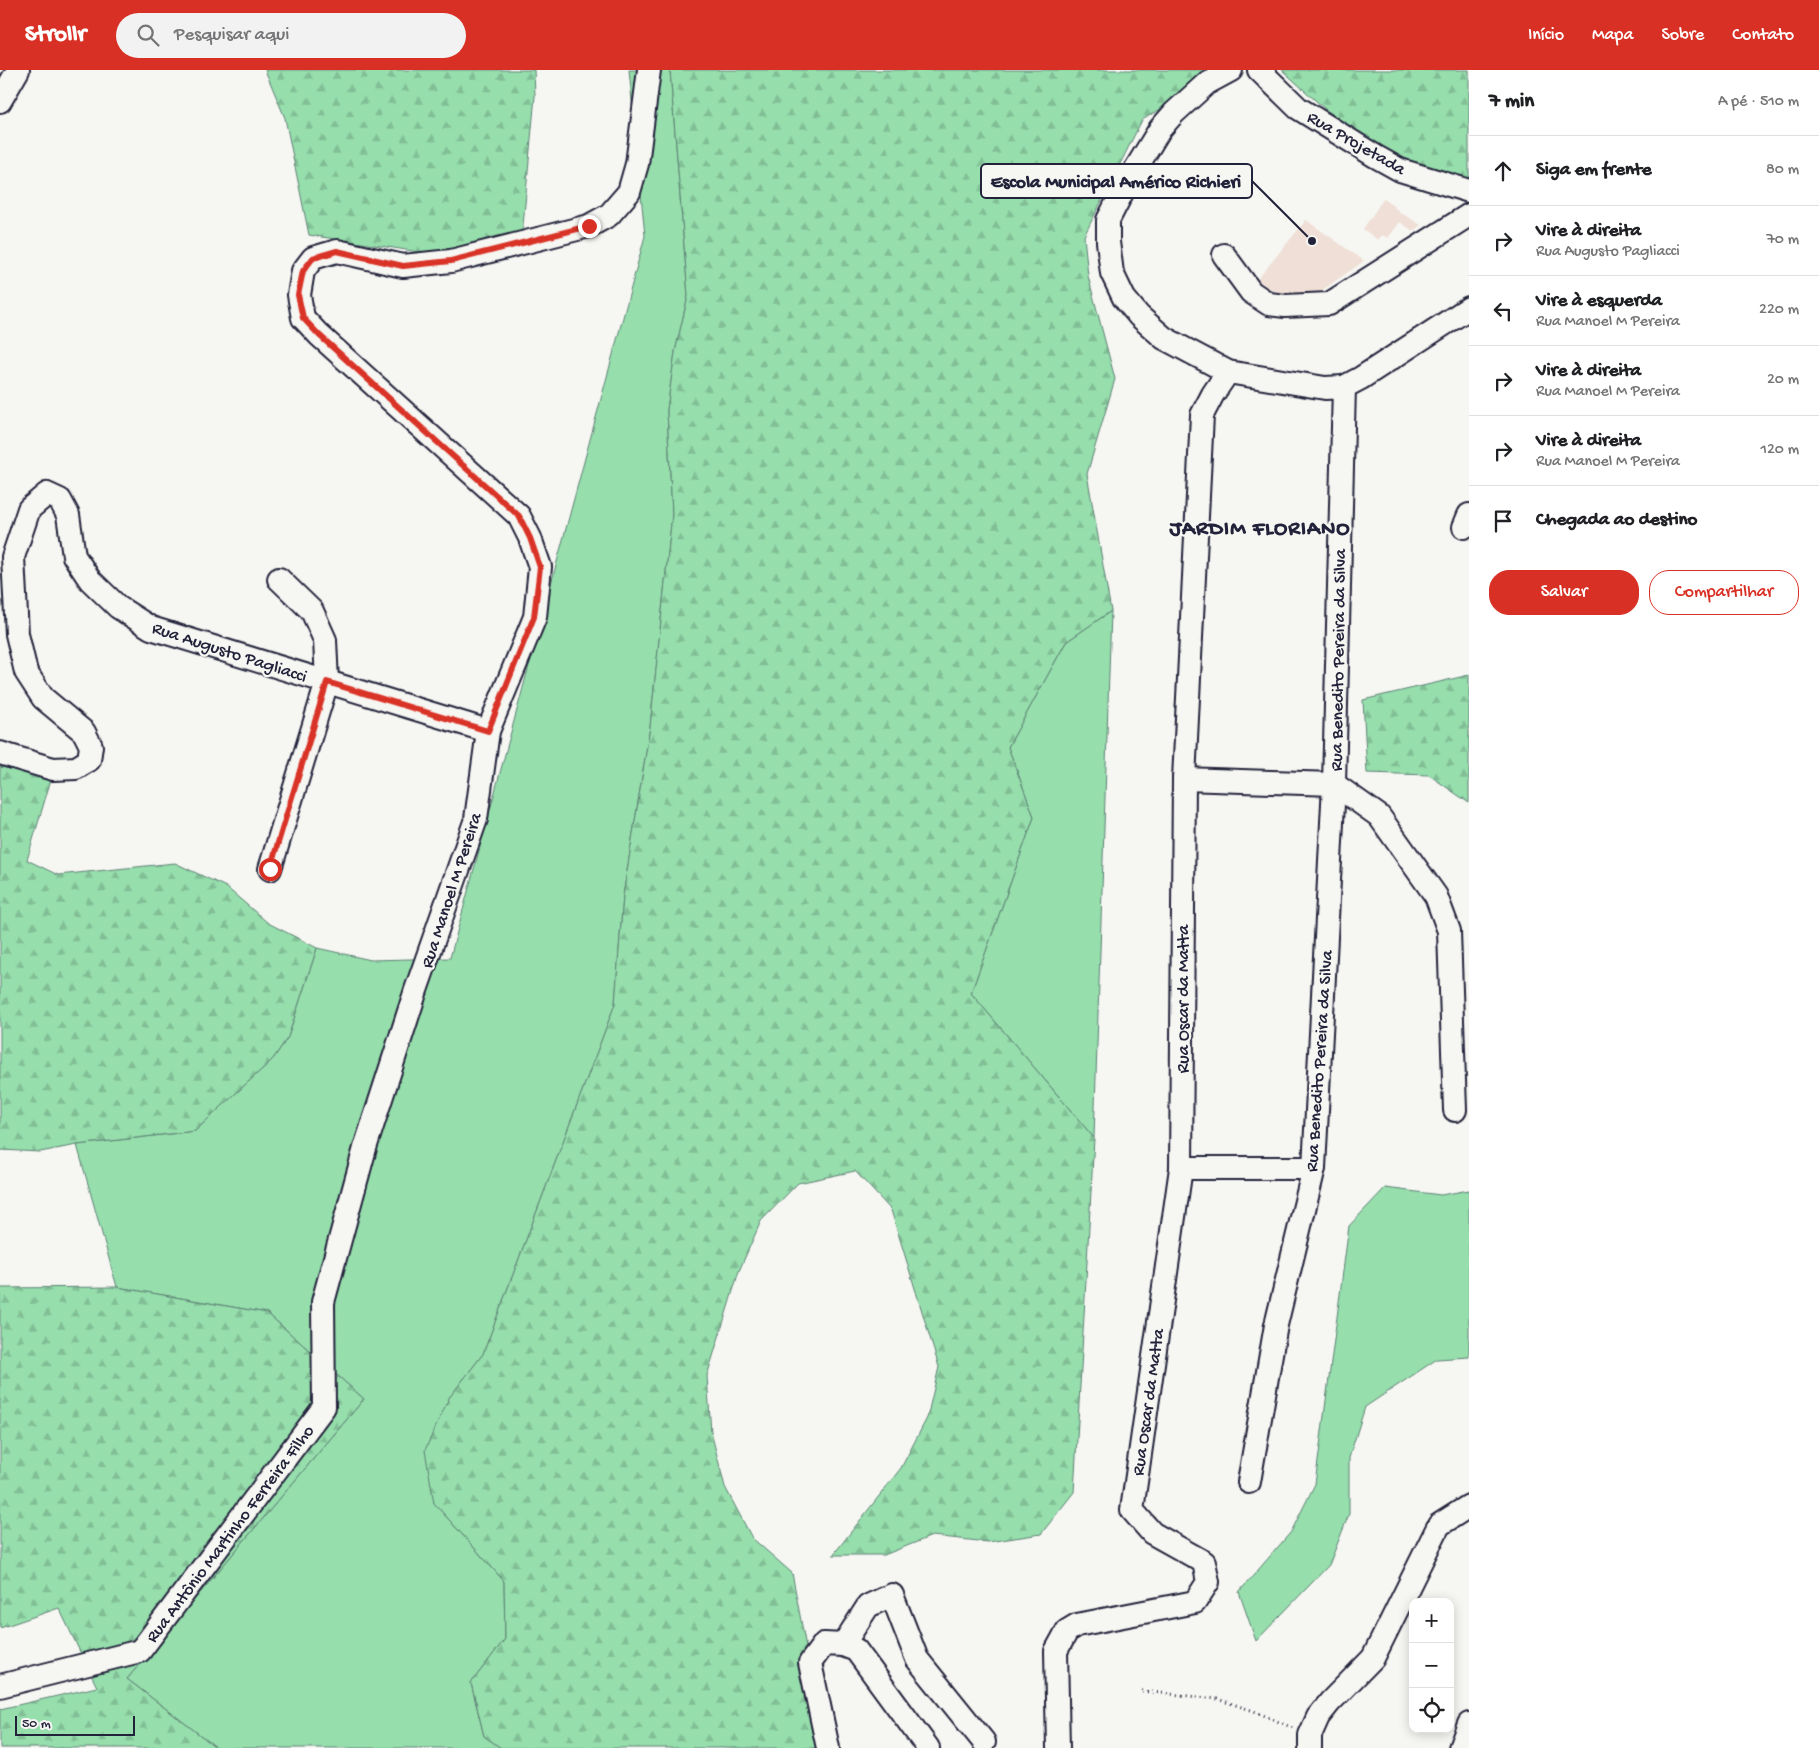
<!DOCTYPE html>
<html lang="pt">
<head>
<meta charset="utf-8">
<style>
  body { margin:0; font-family:"Gochi Hand",sans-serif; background:#f2f2f2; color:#202124 }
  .controls { position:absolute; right:15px; bottom:15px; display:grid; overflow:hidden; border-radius:10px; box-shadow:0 2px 12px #0003 }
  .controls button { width:45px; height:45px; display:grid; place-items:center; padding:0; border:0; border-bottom:1px solid #e0e0e0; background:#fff; color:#202124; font:25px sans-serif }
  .scale { position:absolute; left:15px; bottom:12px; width:120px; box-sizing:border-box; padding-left:5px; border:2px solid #22223b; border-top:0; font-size:14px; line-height:18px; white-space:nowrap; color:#22223b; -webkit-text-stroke:4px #f6f6f2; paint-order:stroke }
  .stop { position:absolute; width:15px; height:15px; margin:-11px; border:4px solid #d93025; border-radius:50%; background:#fff }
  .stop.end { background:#d93025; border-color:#fff; box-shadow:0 1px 5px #0008 }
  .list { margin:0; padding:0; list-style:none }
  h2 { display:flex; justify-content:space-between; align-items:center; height:65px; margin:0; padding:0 20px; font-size:21px }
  h2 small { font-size:16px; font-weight:400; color:#757577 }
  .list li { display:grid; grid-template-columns:32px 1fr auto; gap:15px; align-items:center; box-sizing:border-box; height:70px; padding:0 20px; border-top:1px solid #e0e0e0 }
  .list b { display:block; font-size:19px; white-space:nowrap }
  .list p { margin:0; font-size:16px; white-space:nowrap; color:#757577 }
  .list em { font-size:16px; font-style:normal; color:#757577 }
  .actions { display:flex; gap:10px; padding:15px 20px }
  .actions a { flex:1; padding:11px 0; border:1px solid #d93025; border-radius:20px; text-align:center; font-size:18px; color:#d93025 }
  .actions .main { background:#d93025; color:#fff }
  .icon { flex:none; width:28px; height:28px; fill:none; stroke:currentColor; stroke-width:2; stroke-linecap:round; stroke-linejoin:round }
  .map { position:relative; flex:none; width:1469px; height:1678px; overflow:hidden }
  header { display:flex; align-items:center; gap:30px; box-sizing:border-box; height:70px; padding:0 25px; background:#d93025; color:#fff }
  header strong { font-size:24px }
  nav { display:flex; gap:28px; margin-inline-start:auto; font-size:18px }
  .search { width:350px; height:45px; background:#f2f2f2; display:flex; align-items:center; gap:12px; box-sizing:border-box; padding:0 18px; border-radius:28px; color:#757577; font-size:19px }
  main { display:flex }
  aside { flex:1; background:#fff }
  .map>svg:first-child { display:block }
  .built { fill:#efdfd6 }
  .grass { fill:#96deac; stroke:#5c8074 }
  .forest { fill:url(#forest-firs); stroke:#5c8074 }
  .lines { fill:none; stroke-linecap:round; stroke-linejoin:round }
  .minor-casing { stroke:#22223b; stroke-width:26 }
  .path { stroke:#22223b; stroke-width:3; stroke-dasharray:1 4; stroke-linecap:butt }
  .minor { stroke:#f6f6f2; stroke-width:22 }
  .route { stroke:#d93025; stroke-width:6 }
  .labels { text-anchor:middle; stroke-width:4.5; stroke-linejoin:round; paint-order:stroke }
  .street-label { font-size:18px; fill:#22223b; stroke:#f6f6f2 }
  .district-label { font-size:22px; font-weight:bold; letter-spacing:1px; fill:#22223b; stroke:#f6f6f2 }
  .leader { fill:none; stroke:#22223b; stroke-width:2 }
  .callout-dot { fill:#22223b; stroke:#f6f6f2; stroke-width:2 }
  .callout { fill:#f6f6f2; stroke:#22223b; stroke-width:2 }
  .callout-label { font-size:19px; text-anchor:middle; font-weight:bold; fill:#22223b }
</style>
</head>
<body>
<header>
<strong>Strollr</strong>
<div class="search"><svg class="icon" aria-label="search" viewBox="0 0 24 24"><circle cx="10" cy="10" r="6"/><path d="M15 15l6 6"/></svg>Pesquisar aqui</div>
<nav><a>Início</a><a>Mapa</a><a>Sobre</a><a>Contato</a></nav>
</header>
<main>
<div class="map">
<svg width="1469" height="1678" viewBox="0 0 1469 1678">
  <defs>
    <pattern id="forest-firs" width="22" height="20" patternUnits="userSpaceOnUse" patternTransform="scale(1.25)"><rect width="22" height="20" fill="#96deac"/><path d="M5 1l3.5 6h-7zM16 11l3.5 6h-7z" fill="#81be95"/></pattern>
  </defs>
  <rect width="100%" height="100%" fill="#f6f6f2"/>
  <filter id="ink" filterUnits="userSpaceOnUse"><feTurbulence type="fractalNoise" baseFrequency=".02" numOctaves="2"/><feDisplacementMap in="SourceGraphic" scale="10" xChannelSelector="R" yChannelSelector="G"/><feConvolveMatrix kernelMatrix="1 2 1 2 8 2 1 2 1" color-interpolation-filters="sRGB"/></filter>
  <g filter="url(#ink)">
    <g class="built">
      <path d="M1384,128L1401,143L1421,155L1413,161L1400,152L1388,168L1382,165L1378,170L1363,159Z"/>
      <path d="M1306,150L1364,191L1318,223L1290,227L1270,219L1257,210Z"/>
    </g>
    <g class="grass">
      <path d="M629,0H670L688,226L675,282L667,340L672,444L650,657L623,826L615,934L483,1284L449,1328L434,1433L504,1511L505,1569L471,1613L484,1666L501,1678H217L127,1609L364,1329L267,1243L117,1217L77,1075L195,1061L273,989L288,967L317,878L371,890L450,888L645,166Z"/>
      <path d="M1111,541L1094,1068L971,923L1034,747L1008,677L1066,572Z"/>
      <path d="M1385,1118L1441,1125L1469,1120V1287L1437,1289L1365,1337L1349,1388V1444L1329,1495L1256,1571L1239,1522L1291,1462L1315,1414L1349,1156Z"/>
    </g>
    <g class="forest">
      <path d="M265,0H534L535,26L522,166L452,187L309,165L285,48Z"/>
      <path d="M670,0H1226L1142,50L1084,166L1088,206L1115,309L1087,404L1111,541L1066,572L1008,677L1034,747L971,923L1094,1068L1074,1422L1041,1464L988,1472L932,1466L884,1485H833L901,1398L927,1348L939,1297L891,1140L855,1101L798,1113L761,1151L739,1201L707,1306L711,1362L725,1417L752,1468L792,1503L825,1678H501L484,1666L471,1613L505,1569L504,1511L434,1433L425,1380L449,1328L483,1284L615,934L623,826L650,657L672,444L667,340L675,282L688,226Z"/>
      <path d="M1282,0H1469V110L1399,92L1325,39Z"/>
      <path d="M1469,605V733L1429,705L1367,703L1363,630Z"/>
      <path d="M0,697L52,706L27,790L58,805L175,793L226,817L268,853L317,878L288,967L273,989L195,1061L77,1075L40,1082L0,1080Z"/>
      <path d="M117,1217L267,1243L364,1329L127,1609L217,1678H0V1639L97,1617L59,1538L0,1558V1218Z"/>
    </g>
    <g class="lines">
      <g class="minor-casing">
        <g id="minor">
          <path d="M1231,0L1207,13L1174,43L1160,59L1127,113L1108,150V172L1112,203L1124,228L1139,246L1164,268L1228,302L1325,318L1344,317L1361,308L1469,238"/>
          <path d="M1259,0L1298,38L1375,86L1400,100L1469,121"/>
          <path d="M0,31L18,0"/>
          <path d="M1224,185L1251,222L1269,234L1285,236L1329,234L1469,145"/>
          <path d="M1464,457L1469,445"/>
          <path d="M0,683L53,699L76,698L89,690L91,676L84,662L43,628L26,602L17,564L13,487L29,439L47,424L60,430L68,445L74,486L90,510L118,537L151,558L488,661"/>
          <path d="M1184,709L1334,714L1379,746L1436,826L1449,861L1455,1040"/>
          <path d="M270,799L327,612L325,570L312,541L279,509"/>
          <path d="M1181,1098H1314"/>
          <path d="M1249,1412L1276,1255L1314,1098L1334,714L1344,317"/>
          <path d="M843,1575L868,1536L892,1525L917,1589L984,1672"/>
          <path d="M0,1616L140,1581L324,1337L323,1232L365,1078L416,920L476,749L488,661L535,547L540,497L530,468L519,446L319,265L303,248L299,225L303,201L313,188L337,181L403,196L451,191L589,156L609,145L629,122L637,94L649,0"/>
          <path d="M828,1678L810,1593L824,1574L843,1575L856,1580L928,1678"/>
          <path d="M1058,1678L1056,1581L1067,1561L1077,1555L1195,1532L1208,1512L1204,1492L1152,1463L1132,1440L1181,1098L1184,709L1202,345L1213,324L1228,302"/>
          <path d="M1310,1678V1665L1318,1647L1330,1632L1373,1588L1439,1455L1469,1436"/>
          <path d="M1460,1678L1469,1654"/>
        </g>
      </g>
      <path class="path" d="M1142,1621L1217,1629L1254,1641L1293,1658"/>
      <use href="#minor" class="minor"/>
    </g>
  </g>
  <g class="lines" filter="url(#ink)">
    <path class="route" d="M270,799L327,612L488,661L534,547L540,497L530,468L519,446L319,265L303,248L298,225L303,201L313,188L337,181L403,196L451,191L589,156"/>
  </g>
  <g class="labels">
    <g class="street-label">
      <text transform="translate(1357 72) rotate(30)" y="6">Rua Projetada</text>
      <text transform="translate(230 581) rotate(18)" y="6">Rua Augusto Pagliacci</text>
      <text transform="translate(1337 590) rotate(-89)" y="6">Rua Benedito Pereira da Silva</text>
      <text transform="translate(450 820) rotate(-72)" y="6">Rua Manoel M Pereira</text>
      <text transform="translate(1182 929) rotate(-90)" y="6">Rua Oscar da Matta</text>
      <text transform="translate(1318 991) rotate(-86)" y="6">Rua Benedito Pereira da Silva</text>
      <text transform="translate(1147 1332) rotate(-82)" y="6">Rua Oscar da Matta</text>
      <text transform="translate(229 1463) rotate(-53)" y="6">Rua Antônio Martinho Ferreira Filho</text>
    </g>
    <g class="district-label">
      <text x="1260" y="464">JARDIM FLORIANO</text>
    </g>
  </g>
  <path class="leader" d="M1312 171L1252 111"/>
  <circle class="callout-dot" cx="1312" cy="171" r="5"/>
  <rect class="callout" x="981" y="94" width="271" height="34" rx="5"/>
  <g class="callout-label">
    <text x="1116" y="117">Escola Municipal Américo Richieri</text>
  </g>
</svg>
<div class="controls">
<button>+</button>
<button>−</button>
<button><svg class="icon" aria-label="locate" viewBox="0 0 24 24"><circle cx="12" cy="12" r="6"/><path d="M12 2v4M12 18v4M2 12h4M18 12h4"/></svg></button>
</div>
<div class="scale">50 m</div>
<div class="stop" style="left:270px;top:799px"></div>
<div class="stop end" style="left:589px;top:156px"></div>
</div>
<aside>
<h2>7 min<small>A pé · 510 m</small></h2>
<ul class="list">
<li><svg class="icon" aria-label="ahead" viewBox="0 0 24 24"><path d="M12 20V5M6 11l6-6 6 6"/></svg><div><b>Siga em frente</b></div><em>80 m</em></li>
<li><svg class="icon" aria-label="right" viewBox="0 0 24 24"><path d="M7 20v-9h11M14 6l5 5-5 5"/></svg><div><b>Vire à direita</b><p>Rua Augusto Pagliacci</p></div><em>70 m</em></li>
<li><svg class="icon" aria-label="left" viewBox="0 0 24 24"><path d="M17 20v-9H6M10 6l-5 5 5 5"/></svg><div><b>Vire à esquerda</b><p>Rua Manoel M Pereira</p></div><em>220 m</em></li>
<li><svg class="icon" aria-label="right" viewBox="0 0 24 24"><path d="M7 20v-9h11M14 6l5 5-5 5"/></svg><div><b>Vire à direita</b><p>Rua Manoel M Pereira</p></div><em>20 m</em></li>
<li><svg class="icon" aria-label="right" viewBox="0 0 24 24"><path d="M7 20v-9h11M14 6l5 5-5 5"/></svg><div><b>Vire à direita</b><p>Rua Manoel M Pereira</p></div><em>120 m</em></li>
<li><svg class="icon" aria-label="arrive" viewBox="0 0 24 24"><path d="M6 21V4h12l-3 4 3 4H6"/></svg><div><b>Chegada ao destino</b></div></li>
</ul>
<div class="actions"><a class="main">Salvar</a><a>Compartilhar</a></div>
</aside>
</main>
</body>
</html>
